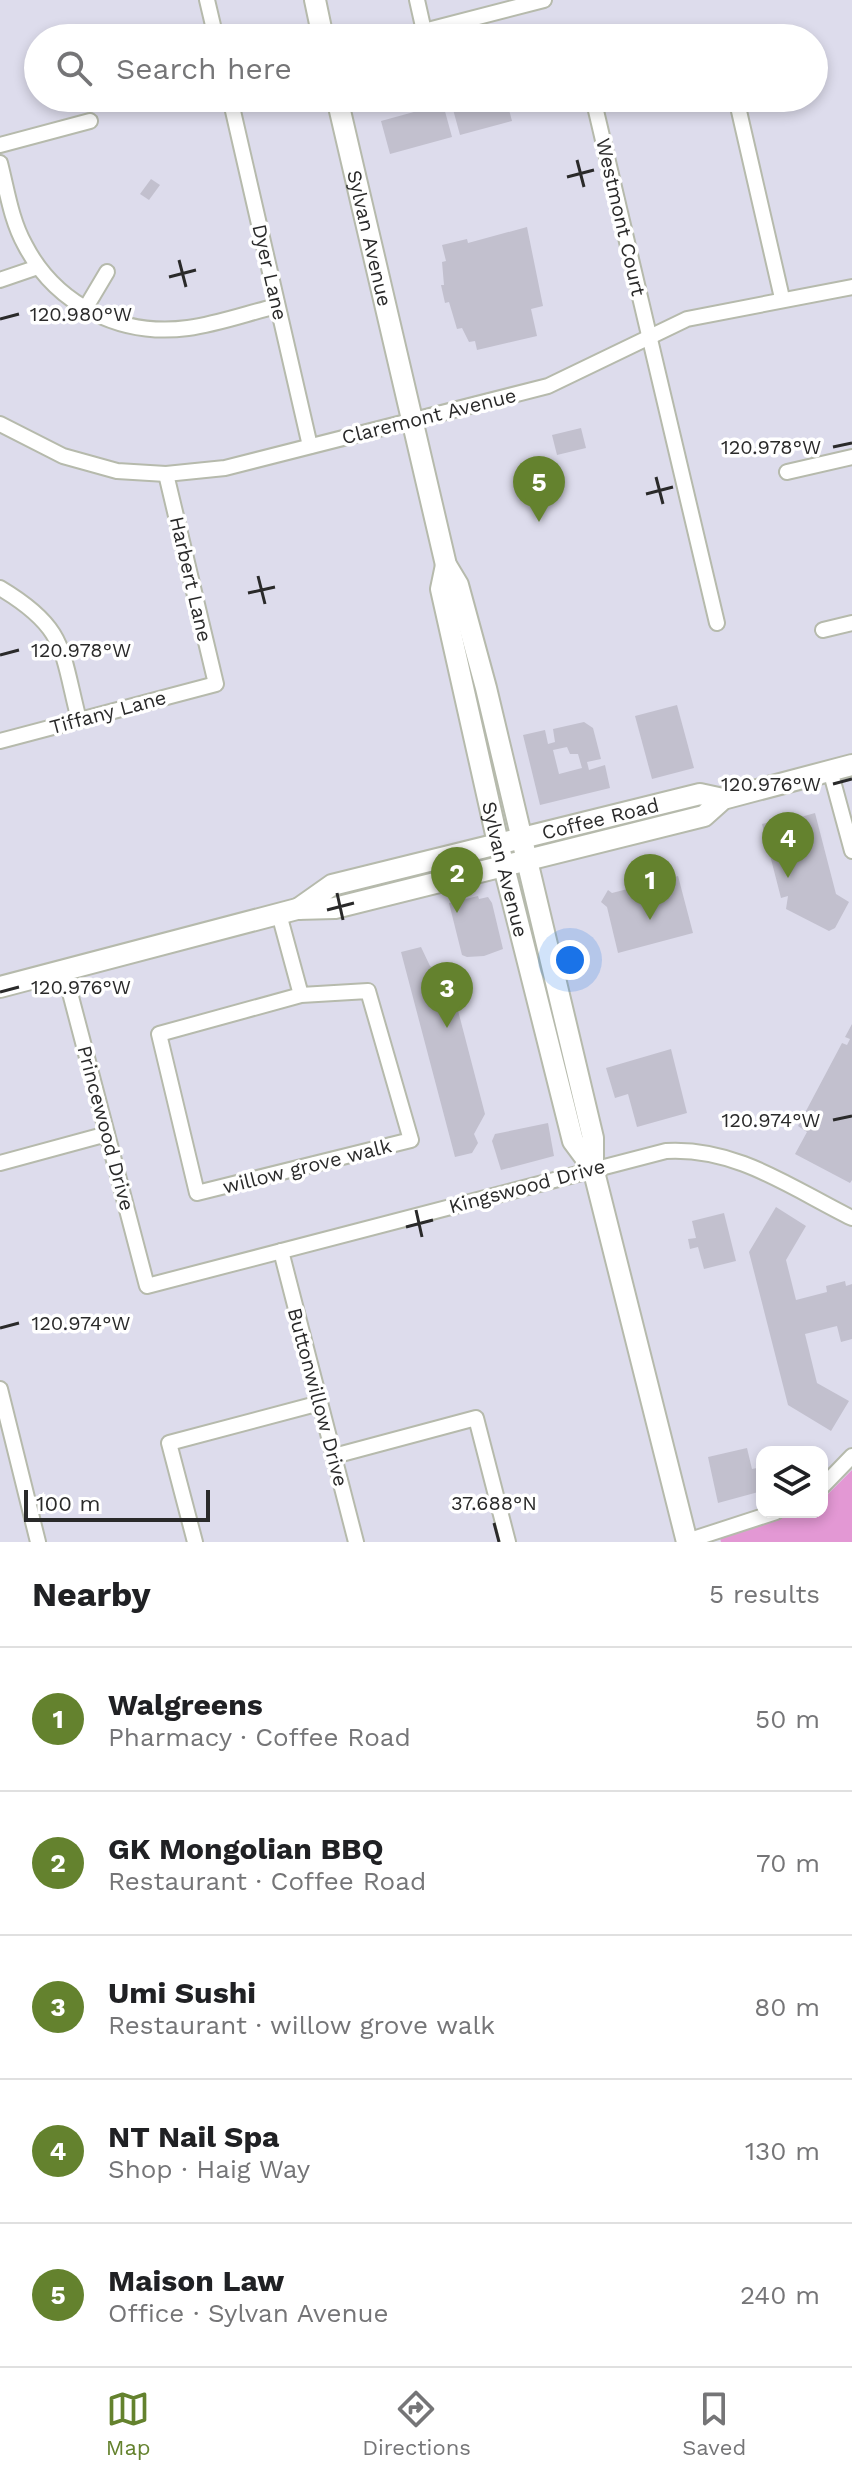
<!DOCTYPE html>
<html lang="en">
<head>
<meta charset="utf-8">
<style>
  body { margin:0; font-family:"Work Sans",sans-serif; background:#f2f2f2; color:#202124 }
  .controls { position:absolute; right:24px; bottom:24px; display:grid; overflow:hidden; border-radius:16px; box-shadow:0 4px 12px #0003 }
  .controls button { width:72px; height:72px; display:grid; place-items:center; padding:0; border:0; border-bottom:2px solid #e0e0e0; background:#fff; color:#202124; font:40px sans-serif }
  .scale { position:absolute; left:24px; bottom:20px; width:186px; box-sizing:border-box; padding-left:8px; border:4px solid #2a2a2a; border-top:0; font-size:22px; line-height:28px; white-space:nowrap; color:#2a2a2a; -webkit-text-stroke:6px #fff; paint-order:stroke }
  .you { position:absolute; left:570px; top:960px; width:28px; height:28px; margin:-20px; border:6px solid #fff; border-radius:50%; background:#1a73e8; box-shadow:0 0 0 12px #1a73e833 }
  .badge { display:grid; place-items:center; width:52px; height:52px; border-radius:50%; background:#64822e; color:#fff; font-size:26px; font-weight:700 }
  .pin { position:absolute; translate:-50% -66px; filter:drop-shadow(0 2px 4px #0008) }
  .pin::after { content:''; position:absolute; top:42px; width:28px; height:24px; background:inherit; clip-path:polygon(0 0,100% 0,50% 100%) }
  .list { margin:0; padding:0; list-style:none }
  h2 { display:flex; justify-content:space-between; align-items:center; height:104px; margin:0; padding:0 32px; font-size:34px }
  h2 small { font-size:26px; font-weight:400; color:#757577 }
  .list li { display:grid; grid-template-columns:52px 1fr auto; gap:24px; align-items:center; box-sizing:border-box; height:144px; padding:0 32px; border-top:2px solid #e0e0e0 }
  .list b { display:block; font-size:30px; white-space:nowrap }
  .list p { margin:0; font-size:26px; white-space:nowrap; color:#757577 }
  .list em { font-size:26px; font-style:normal; color:#757577 }
  .icon { flex:none; width:44px; height:44px; fill:none; stroke:currentColor; stroke-width:2; stroke-linecap:round; stroke-linejoin:round }
  .map { position:relative; flex:none; width:852px; height:1542px; overflow:hidden }
  .search { position:absolute; background:#fff; box-shadow:0 4px 12px #0003; left:24px; right:24px; top:24px; height:88px; display:flex; align-items:center; gap:20px; box-sizing:border-box; padding:0 28px; border-radius:44px; color:#757577; font-size:30px }
  .sheet { height:824px; background:#fff }
  nav { display:flex; justify-content:space-around; align-items:center; box-sizing:border-box; height:112px; border-top:2px solid #e0e0e0; background:#fff; font-size:22px; color:#757577 }
  nav a { display:grid; justify-items:center; gap:4px }
  nav .on { color:#64822e }
  .map>svg:first-child { display:block }
  .green { fill:#e398d4 }
  .building { fill:#c2c0ce; fill-rule:evenodd }
  .lines { fill:none; stroke-linecap:round; stroke-linejoin:round }
  .street-casing { stroke:#b6baac; stroke-width:18 }
  .secondary-casing { stroke:#b6baac; stroke-width:24 }
  .street { stroke:#fff; stroke-width:14 }
  .secondary { stroke:#fff; stroke-width:20 }
  .ticks { fill:none; stroke:#2a2a2a; stroke-width:3 }
  .labels { text-anchor:middle; stroke-width:7; stroke-linejoin:round; paint-order:stroke }
  .street-label { font-size:20px; fill:#2a2a2a; stroke:#fff }
  .ticks-label { font-size:20px; text-anchor:middle; fill:#2a2a2a; stroke:#fff; stroke-width:7; stroke-linejoin:round; paint-order:stroke }
</style>
</head>
<body>
<div class="map">
<svg width="852" height="1542" viewBox="0 0 852 1542">
  <rect width="100%" height="100%" fill="#dddcec"/>
  <path class="green" d="M852,1470V1542H721L720,1538L799,1512H822V1500Z"/>
  <g class="building">
    <path d="M468,98H506L512,121L460,135L451,102Z"/>
    <path d="M443,104L452,137L390,154L381,121Z"/>
    <path d="M151,179L160,185L149,200L140,194Z"/>
    <path d="M527,227L543,306L531,309L537,336L477,350L475,341L469,342L462,328L457,329L449,302L445,303L441,285H444L442,262L446,261L442,245L467,239L468,243Z"/>
    <path d="M581,428L586,448L557,455L552,435Z"/>
    <path d="M677,705L694,768L652,779L635,716Z"/>
    <path d="M584,722L593,728L601,759L587,762L589,770L605,765L610,788L540,805L523,735L545,730L548,744L555,742L553,729ZM567,747L570,754H578L582,768L559,774L553,750Z"/>
    <path d="M815,813L836,894L849,902L835,928L829,931L786,909L788,896L781,898L762,824L775,821L776,824Z"/>
    <path d="M678,876L693,933L618,953L607,907L601,902L608,890L612,893Z"/>
    <path d="M478,896L479,899L488,897L492,903L503,949L484,956L467,957L462,955L449,903Z"/>
    <path d="M421,947L430,966L449,976L485,1114L474,1134L478,1143L472,1153L455,1157L401,952Z"/>
    <path d="M852,1024V1180L850,1183L795,1154L807,1132L798,1126L842,1043L847,1045L850,1039L845,1037Z"/>
    <path d="M671,1049L687,1113L637,1127L628,1094L615,1098L606,1068Z"/>
    <path d="M548,1123L554,1156L501,1170L492,1141L495,1134Z"/>
    <path d="M776,1207L806,1226L786,1260L796,1300L827,1292L826,1286L845,1281L846,1286L852,1284V1339L841,1342L837,1326L805,1334L817,1383L849,1401L831,1431L788,1405L749,1252Z"/>
    <path d="M724,1213L736,1261L704,1269L698,1247L690,1249L688,1239L696,1238L692,1221Z"/>
    <path d="M747,1448L752,1469L762,1467V1491L718,1503L708,1457Z"/>
  </g>
  <g class="lines">
    <g class="street-casing">
      <g id="street">
        <path d="M207,0L216,38"/>
        <path d="M417,0L424,31L544,0"/>
        <path d="M230,98L310,446"/>
        <path d="M593,98L717,623"/>
        <path d="M736,98L782,298"/>
        <path d="M0,145L90,121"/>
        <path d="M0,163C7,190 11,220 25,245C56,305 121,337 188,328C218,324 248,313 277,306"/>
        <path d="M0,280L38,267"/>
        <path d="M85,309L107,272"/>
        <path d="M0,424L63,456L117,471L166,474L225,468L548,386L687,319L852,287"/>
        <path d="M787,472L852,457"/>
        <path d="M0,588C67,628 61,650 79,720"/>
        <path d="M823,630L852,623"/>
        <path d="M0,741L216,684L166,474"/>
        <path d="M830,770L852,851"/>
        <path d="M279,914L301,995L159,1034L197,1193L411,1140L368,991L301,995"/>
        <path d="M64,970L147,1286L666,1151C737,1147 791,1188 852,1218"/>
        <path d="M0,1163L107,1134"/>
        <path d="M281,1251L356,1542"/>
        <path d="M0,1389L38,1542"/>
        <path d="M334,1456L476,1418L508,1542"/>
        <path d="M822,1487L852,1456"/>
        <path d="M687,1541L776,1512"/>
        <path d="M195,1542L169,1443L320,1403"/>
      </g>
    </g>
    <g class="secondary-casing">
      <g id="secondary">
        <path d="M315,0L323,38"/>
        <path id="s1" d="M337,98L446,565L458,585L486,688L593,1138V1168L687,1542"/>
        <path id="s2" d="M446,565L441,589L498,843L573,1141L593,1168"/>
        <path id="s3" d="M298,909L332,885L700,794L723,799"/>
        <path d="M0,987L297,909L335,908L704,816L723,799L852,765"/>
      </g>
    </g>
    <use href="#street" class="street"/>
    <use href="#secondary" class="secondary"/>
  </g>
  <path class="ticks" d="M577,160L584,187M567,177L594,170M179,260L186,287M169,277L196,270M0,319L19,314M833,447L852,443M656,477L663,504M646,494L673,487M258,576L265,604M248,593L275,587M0,655L19,650M833,784L852,779M337,893L343,920M327,910L354,903M0,992L19,987M833,1120L852,1116M416,1210L422,1237M406,1227L433,1220M0,1328L19,1323M494,1523L499,1542"/>
  <g class="labels">
    <g class="street-label">
      <text transform="translate(621 217) rotate(77)" y="7">Westmont Court</text>
      <text dy="7" stroke="none"><textPath href="#s1" startOffset="144">Sylvan Avenue</textPath></text>
      <text transform="translate(270 272) rotate(77)" y="7">Dyer Lane</text>
      <text transform="translate(429 416) rotate(-14)" y="7">Claremont Avenue</text>
      <text transform="translate(191 579) rotate(77)" y="7">Harbert Lane</text>
      <text transform="translate(108 712) rotate(-15)" y="7">Tiffany Lane</text>
      <text dy="7" stroke="none"><textPath href="#s3" startOffset="318">Coffee Road</textPath></text>
      <text dy="7" stroke="none"><textPath href="#s2" startOffset="312">Sylvan Avenue</textPath></text>
      <text transform="translate(106 1128) rotate(75)" y="7">Princewood Drive</text>
      <text transform="translate(307 1166) rotate(-14)" y="7">willow grove walk</text>
      <text transform="translate(527 1186) rotate(-15)" y="7">Kingswood Drive</text>
      <text transform="translate(318 1397) rotate(75)" y="7">Buttonwillow Drive</text>
    </g>
  </g>
  <g class="ticks-label">
    <text x="81" y="321">120.980°W</text>
    <text x="771" y="454">120.978°W</text>
    <text x="81" y="657">120.978°W</text>
    <text x="771" y="791">120.976°W</text>
    <text x="81" y="994">120.976°W</text>
    <text x="771" y="1127">120.974°W</text>
    <text x="81" y="1330">120.974°W</text>
    <text x="494" y="1510">37.688°N</text>
  </g>
</svg>
<div class="controls">
<button><svg class="icon" aria-label="layers" viewBox="0 0 24 24"><path d="M12 4l9 5-9 5-9-5zM3 14l9 5 9-5"/></svg></button>
</div>
<div class="scale">100 m</div>
<div class="you"></div>
<div class="pin badge" style="left:650px;top:920px">1</div>
<div class="pin badge" style="left:457px;top:913px">2</div>
<div class="pin badge" style="left:447px;top:1028px">3</div>
<div class="pin badge" style="left:788px;top:878px">4</div>
<div class="pin badge" style="left:539px;top:522px">5</div>
<div class="search"><svg class="icon" aria-label="search" viewBox="0 0 24 24"><circle cx="10" cy="10" r="6"/><path d="M15 15l6 6"/></svg>Search here</div>
</div>
<section class="sheet">
<h2>Nearby<small>5 results</small></h2>
<ul class="list">
<li><span class="badge">1</span><div><b>Walgreens</b><p>Pharmacy · Coffee Road</p></div><em>50 m</em></li>
<li><span class="badge">2</span><div><b>GK Mongolian BBQ</b><p>Restaurant · Coffee Road</p></div><em>70 m</em></li>
<li><span class="badge">3</span><div><b>Umi Sushi</b><p>Restaurant · willow grove walk</p></div><em>80 m</em></li>
<li><span class="badge">4</span><div><b>NT Nail Spa</b><p>Shop · Haig Way</p></div><em>130 m</em></li>
<li><span class="badge">5</span><div><b>Maison Law</b><p>Office · Sylvan Avenue</p></div><em>240 m</em></li>
</ul>
</section>
<nav>
<a class="on"><svg class="icon" aria-label="map" viewBox="0 0 24 24"><path d="M3 6l6-2 6 2 6-2v14l-6 2-6-2-6 2zM9 4v14M15 6v14"/></svg>Map</a>
<a><svg class="icon" aria-label="directions" viewBox="0 0 24 24"><path d="M12 3l9 9-9 9-9-9zM9 14v-3h6M13 9l2 2-2 2"/></svg>Directions</a>
<a><svg class="icon" aria-label="saved" viewBox="0 0 24 24"><path d="M7 4h10v16l-5-4-5 4z"/></svg>Saved</a>
</nav>
</body>
</html>
